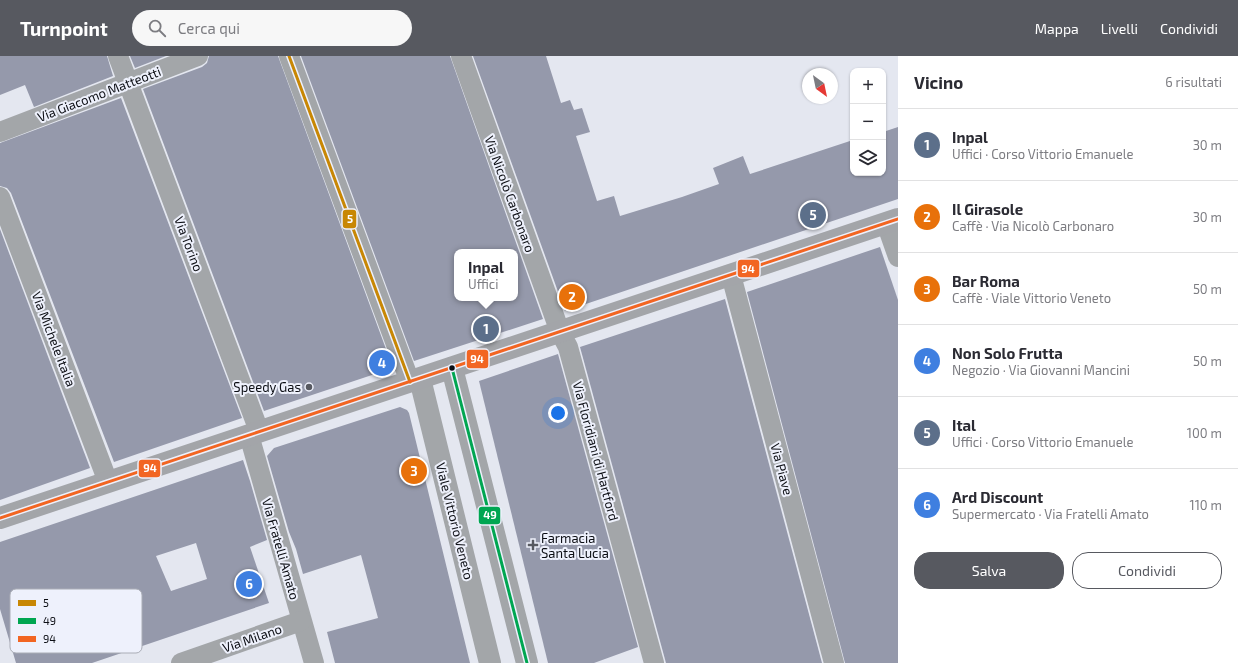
<!DOCTYPE html>
<html lang="it">
<head>
<meta charset="utf-8">
<style>
  body { margin:0; font-family:"Exo 2",sans-serif; background:#f7f7f7; color:#2b2b33 }
  .controls { position:absolute; right:12px; top:12px; display:grid; overflow:hidden; border-radius:8px; box-shadow:0 1px 3px #0004 }
  .controls button { width:36px; height:36px; display:grid; place-items:center; padding:0; border:0; border-bottom:1px solid #e1e1e2; background:#fff; color:#2b2b33; font:20px sans-serif }
  .compass { position:absolute; left:802px; top:12px; width:36px; height:36px; border-radius:50%; background:#fff; box-shadow:0 1px 3px #0004; rotate:147deg }
  .you { position:absolute; left:558px; top:357px; width:14px; height:14px; margin:-10px; border:3px solid #fff; border-radius:50%; background:#1a73e8; box-shadow:0 0 0 6px #1a73e833 }
  .badge { display:grid; place-items:center; width:26px; height:26px; border-radius:50%; background:#575960; color:#fff; font-size:13px; font-weight:700 }
  .pin { position:absolute; translate:-50% -50%; border:2px solid #fff; box-shadow:0 1px 4px #0006 }
  .popup { position:absolute; left:454px; top:193px; width:64px; height:52px; box-sizing:border-box; display:grid; place-content:center; border-radius:8px; background:#fff; filter:drop-shadow(0 1px 3px #0005); font-size:13px; white-space:nowrap; color:#7c7c81 }
  .popup b { font-size:15px; color:#2b2b33 }
  .popup::after { content:''; position:absolute; left:50%; top:100%; margin-left:-8px; border:8px solid transparent; border-top-color:#fff }
  .list { margin:0; padding:0; list-style:none }
  h2 { display:flex; justify-content:space-between; align-items:center; height:52px; margin:0; padding:0 16px; font-size:17px }
  h2 small { font-size:13px; font-weight:400; color:#7c7c81 }
  .list li { display:grid; grid-template-columns:26px 1fr auto; gap:12px; align-items:center; box-sizing:border-box; height:72px; padding:0 16px; border-top:1px solid #e1e1e2 }
  .list b { display:block; font-size:15px; white-space:nowrap }
  .list p { margin:0; font-size:13px; white-space:nowrap; color:#7c7c81 }
  .list em { font-size:13px; font-style:normal; color:#7c7c81 }
  .actions { display:flex; gap:8px; padding:12px 16px }
  .actions a { flex:1; padding:9px 0; border:1px solid #575960; border-radius:16px; text-align:center; font-size:14px; color:#575960 }
  .actions .main { background:#575960; color:#fff }
  .icon { flex:none; width:22px; height:22px; fill:none; stroke:currentColor; stroke-width:2; stroke-linecap:round; stroke-linejoin:round }
  .map { position:relative; flex:none; width:898px; height:607px; overflow:hidden }
  header { display:flex; align-items:center; gap:24px; box-sizing:border-box; height:56px; padding:0 20px; background:#575960; color:#fff }
  header strong { font-size:19px }
  nav { display:flex; gap:22px; margin-inline-start:auto; font-size:14px }
  .search { width:280px; height:36px; background:#f7f7f7; display:flex; align-items:center; gap:10px; box-sizing:border-box; padding:0 14px; border-radius:22px; color:#7c7c81; font-size:15px }
  main { display:flex }
  aside { flex:1; background:#fff }
  .map>svg:first-child { display:block }
  .building { fill:#9599ab; fill-rule:evenodd }
  .lines { fill:none; stroke-linecap:round; stroke-linejoin:round }
  .minor { stroke:#a3a6a9; stroke-width:20 }
  .tertiary { stroke:#a3a6a9; stroke-width:22 }
  .secondary { stroke:#a3a5a9; stroke-width:22 }
  .bus-1-casing { stroke:#eef1fc; stroke-width:6 }
  .bus-2-casing { stroke:#eef1fc; stroke-width:6 }
  .bus-3-casing { stroke:#eef1fc; stroke-width:6 }
  .bus-1 { stroke:#c88704; stroke-width:3 }
  .bus-2 { stroke:#00a651; stroke-width:3 }
  .bus-3 { stroke:#f26522; stroke-width:3 }
  .bus-dot { fill:#0b0d13; stroke:#eef1fc; stroke-width:1.5 }
  .poi-dot { fill:#575960; stroke:#eef1fc; stroke-width:1.5 }
  .labels { text-anchor:middle; stroke-width:4; stroke-linejoin:round; paint-order:stroke }
  .street-label { font-size:13px; fill:#0b0d13; stroke:#eef1fc }
  .poi-label { font-size:13px; fill:#0b0d13; stroke:#eef1fc; text-anchor:end }
  .key { fill:#eef1fc; stroke:#aaadb6; stroke-width:1 }
  .key-label { font-size:11px; fill:#0b0d13 }
  .line-badge { stroke:#eef1fc; stroke-width:1.5 }
  .badge-label { font-size:11px; text-anchor:middle; font-weight:bold; fill:#fff }
</style>
</head>
<body>
<header>
<strong>Turnpoint</strong>
<div class="search"><svg class="icon" aria-label="search" viewBox="0 0 24 24"><circle cx="10" cy="10" r="6"/><path d="M15 15l6 6"/></svg>Cerca qui</div>
<nav><a>Mappa</a><a>Livelli</a><a>Condividi</a></nav>
</header>
<main>
<div class="map">
<svg width="898" height="607" viewBox="0 0 898 607">
  <rect width="100%" height="100%" fill="#e4e7f0"/>
  <g class="building">
    <path d="M0,0H107L113,20L34,51L25,29L0,39Z"/>
    <path d="M130,0H166L135,12Z"/>
    <path d="M209,0H278L393,312L264,355L143,33L202,11L207,7Z"/>
    <path d="M301,0H450L543,263L414,305ZM457,196H515V242H457Z"/>
    <path d="M473,0H546L561,47L570,44L574,54L582,52L590,76L576,80L597,145L614,140L620,160L682,141L719,128L713,112L743,100L750,118L853,84V117H883V76L898,71V143L565,255Z"/>
    <path d="M121,42L242,362L114,406L11,137L7,132L0,130V87Z"/>
    <path d="M0,173L90,412L0,444Z"/>
    <path d="M880,191L898,244V607H845L747,236Z"/>
    <path d="M725,243L822,607H666L580,291Z"/>
    <path d="M558,298L638,591L594,607H548L479,325Z"/>
    <path d="M400,351L407,354L409,357L470,607H335L327,576L378,562L361,499L303,518L296,493L289,476L267,400L274,392Z"/>
    <path d="M243,404L250,425L267,484L250,491L269,547L92,607H16L0,553V486ZM196,487L207,523L171,535L156,500Z"/>
  </g>
  <g class="lines">
    <g class="minor">
      <path d="M118,0L259,375"/>
      <path d="M289,0L410,326"/>
      <path d="M461,0L560,276L568,291L654,607"/>
      <path d="M0,76L198,0"/>
      <path d="M0,141L108,426"/>
      <path d="M886,167L898,201"/>
      <path d="M731,219L834,607"/>
      <path d="M249,379L314,607"/>
      <path d="M181,607L301,565"/>
    </g>
    <g class="tertiary">
      <path d="M452,312L527,607"/>
      <path d="M420,323L490,607"/>
    </g>
    <path class="secondary" d="M0,462L898,163"/>
    <g class="bus-1-casing">
      <path id="bus-1" d="M289,0L410,326"/>
    </g>
    <g class="bus-2-casing">
      <path id="bus-2" d="M452,312L527,607"/>
    </g>
    <g class="bus-3-casing">
      <path id="bus-3" d="M0,462L898,163"/>
    </g>
    <use href="#bus-1" class="bus-1"/>
    <use href="#bus-2" class="bus-2"/>
    <use href="#bus-3" class="bus-3"/>
  </g>
  <circle class="bus-dot" cx="452" cy="312" r="3.5"/>
  <g class="poi-dot">
    <circle cx="309" cy="331" r="4"/>
    <path d="M531 483h4v4h4v4h-4v4h-4v-4h-4v-4h4z"/>
  </g>
  <g class="labels">
    <g class="street-label">
      <text transform="translate(99 38) rotate(-21)" y="5">Via Giacomo Matteotti</text>
      <text transform="translate(510 138) rotate(70)" y="5">Via Nicolò Carbonaro</text>
      <text transform="translate(189 188) rotate(69)" y="5">Via Torino</text>
      <text transform="translate(54 283) rotate(69)" y="5">Via Michele Italia</text>
      <text transform="translate(596 395) rotate(75)" y="5">Via Floridiani di Hartford</text>
      <text transform="translate(782 413) rotate(75)" y="5">Via Piave</text>
      <text transform="translate(455 465) rotate(76)" y="5">Viale Vittorio Veneto</text>
      <text transform="translate(281 493) rotate(74)" y="5">Via Fratelli Amato</text>
      <text transform="translate(252 582) rotate(-19)" y="5">Via Milano</text>
    </g>
    <g class="poi-label">
      <text x="301" y="336">Speedy Gas</text>
      <text x="541" y="487" text-anchor="start">Farmacia<tspan x="541" dy="15">Santa Lucia</tspan></text>
    </g>
  </g>
  <rect x="10" y="533" width="132" height="64" rx="6" class="key"/>
  <rect x="18" y="544" width="18" height="6" fill="#c88704"/>
  <rect x="18" y="562" width="18" height="6" fill="#00a651"/>
  <rect x="18" y="580" width="18" height="6" fill="#f26522"/>
  <g class="key-label">
    <text x="43" y="551">5</text>
    <text x="43" y="569">49</text>
    <text x="43" y="587">94</text>
  </g>
  <g class="line-badge">
    <rect x="342" y="153" width="15" height="20" rx="4" fill="#c88704"/>
    <rect x="737" y="203" width="23" height="19" rx="4" fill="#f26522"/>
    <rect x="466" y="293" width="23" height="20" rx="4" fill="#f26522"/>
    <rect x="138" y="403" width="23" height="19" rx="4" fill="#f26522"/>
    <rect x="478" y="450" width="23" height="19" rx="4" fill="#00a651"/>
  </g>
  <g class="badge-label">
    <text x="350" y="167">5</text>
    <text x="748" y="217">94</text>
    <text x="477" y="307">94</text>
    <text x="150" y="416">94</text>
    <text x="490" y="463">49</text>
  </g>
</svg>
<div class="controls">
<button>+</button>
<button>−</button>
<button><svg class="icon" aria-label="layers" viewBox="0 0 24 24"><path d="M12 4l9 5-9 5-9-5zM3 14l9 5 9-5"/></svg></button>
</div>
<svg class="compass" viewBox="-18 -18 36 36"><path d="M0-13l5 13h-10z" fill="#e53935"/><path d="M0 13l5-13h-10z" fill="#7c7c81"/></svg>
<div class="you"></div>
<div class="pin badge" style="left:486px;top:273px;background:#5c6f8a">1</div>
<div class="popup"><b>Inpal</b>Uffici</div>
<div class="pin badge" style="left:572px;top:241px;background:#e8710a">2</div>
<div class="pin badge" style="left:414px;top:415px;background:#e8710a">3</div>
<div class="pin badge" style="left:382px;top:307px;background:#3f7fe0">4</div>
<div class="pin badge" style="left:813px;top:159px;background:#5c6f8a">5</div>
<div class="pin badge" style="left:249px;top:528px;background:#3f7fe0">6</div>
</div>
<aside>
<h2>Vicino<small>6 risultati</small></h2>
<ul class="list">
<li><span class="badge" style="background:#5c6f8a">1</span><div><b>Inpal</b><p>Uffici · Corso Vittorio Emanuele</p></div><em>30 m</em></li>
<li><span class="badge" style="background:#e8710a">2</span><div><b>Il Girasole</b><p>Caffè · Via Nicolò Carbonaro</p></div><em>30 m</em></li>
<li><span class="badge" style="background:#e8710a">3</span><div><b>Bar Roma</b><p>Caffè · Viale Vittorio Veneto</p></div><em>50 m</em></li>
<li><span class="badge" style="background:#3f7fe0">4</span><div><b>Non Solo Frutta</b><p>Negozio · Via Giovanni Mancini</p></div><em>50 m</em></li>
<li><span class="badge" style="background:#5c6f8a">5</span><div><b>Ital</b><p>Uffici · Corso Vittorio Emanuele</p></div><em>100 m</em></li>
<li><span class="badge" style="background:#3f7fe0">6</span><div><b>Ard Discount</b><p>Supermercato · Via Fratelli Amato</p></div><em>110 m</em></li>
</ul>
<div class="actions"><a class="main">Salva</a><a>Condividi</a></div>
</aside>
</main>
</body>
</html>
